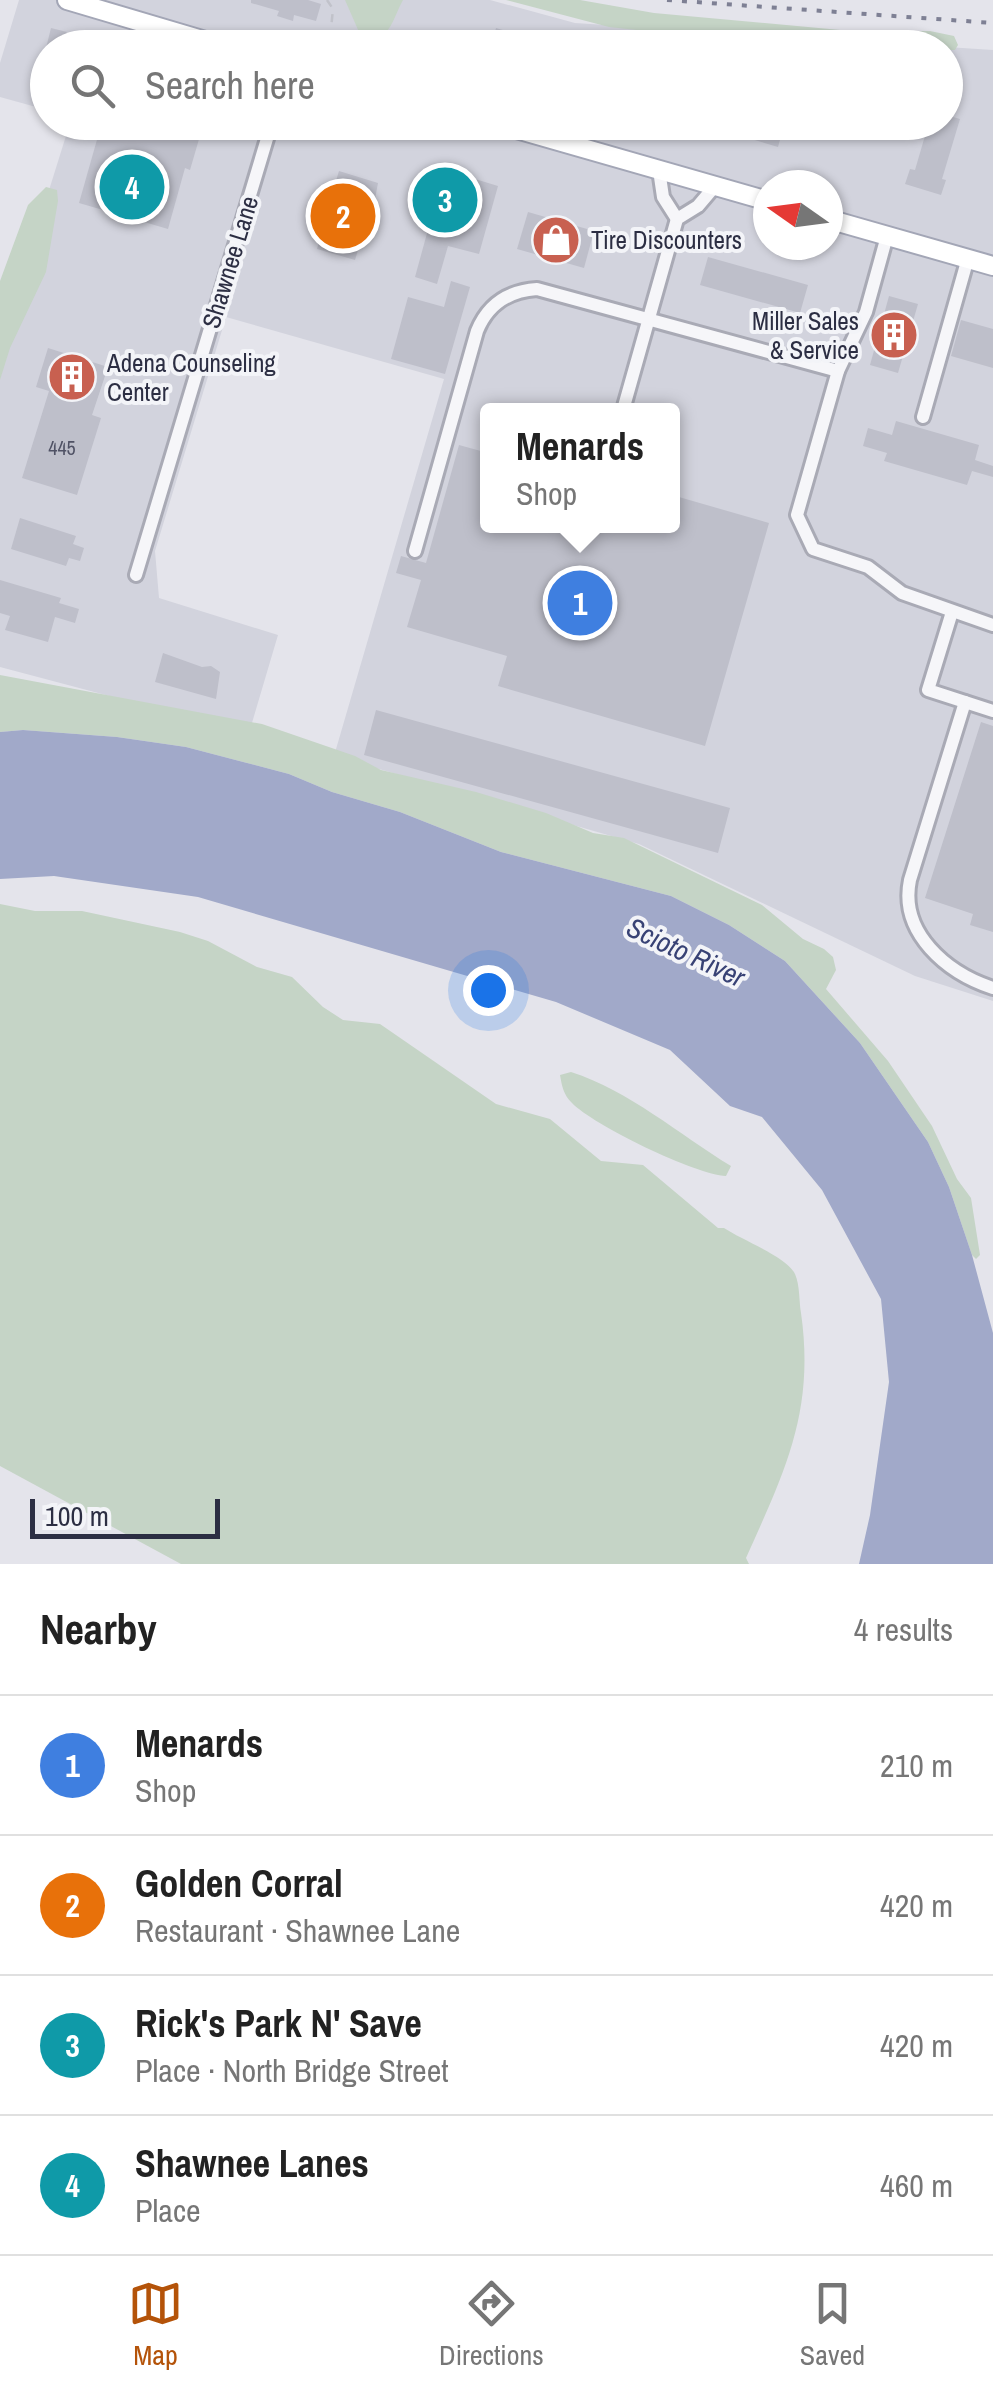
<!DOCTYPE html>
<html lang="en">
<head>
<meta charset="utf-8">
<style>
  body { margin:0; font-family:"Archivo Narrow",sans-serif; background:#f6f6f6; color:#222 }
  .compass { position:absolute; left:753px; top:170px; width:90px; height:90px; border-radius:50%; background:#fff; box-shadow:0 2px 8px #0004; rotate:284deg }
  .scale { position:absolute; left:30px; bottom:25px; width:190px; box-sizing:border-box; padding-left:10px; border:5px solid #2c2e43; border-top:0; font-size:28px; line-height:35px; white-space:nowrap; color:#2c2e43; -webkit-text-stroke:8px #f3f4f8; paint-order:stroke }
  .you { position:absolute; left:488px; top:990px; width:35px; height:35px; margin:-25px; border:8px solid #fff; border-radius:50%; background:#1a73e8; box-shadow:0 0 0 15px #1a73e833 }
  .badge { display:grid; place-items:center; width:65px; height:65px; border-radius:50%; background:#b45309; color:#fff; font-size:32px; font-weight:700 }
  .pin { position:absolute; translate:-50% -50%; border:5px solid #fff; box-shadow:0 2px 10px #0006 }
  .popup { position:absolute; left:480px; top:403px; width:200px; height:130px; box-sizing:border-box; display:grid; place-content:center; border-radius:10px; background:#fff; filter:drop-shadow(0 2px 8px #0005); font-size:32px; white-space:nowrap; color:#767676 }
  .popup b { font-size:38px; color:#222 }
  .popup::after { content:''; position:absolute; left:50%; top:100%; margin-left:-20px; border:20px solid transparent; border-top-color:#fff }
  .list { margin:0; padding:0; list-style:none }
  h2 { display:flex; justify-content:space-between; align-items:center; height:130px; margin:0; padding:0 40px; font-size:42px }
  h2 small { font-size:32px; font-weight:400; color:#767676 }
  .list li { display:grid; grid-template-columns:65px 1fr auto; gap:30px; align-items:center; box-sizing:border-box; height:140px; padding:0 40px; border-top:2px solid #e0e0e0 }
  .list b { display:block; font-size:38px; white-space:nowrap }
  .list p { margin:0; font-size:32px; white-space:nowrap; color:#767676 }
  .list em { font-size:32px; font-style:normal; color:#767676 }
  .icon { flex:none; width:55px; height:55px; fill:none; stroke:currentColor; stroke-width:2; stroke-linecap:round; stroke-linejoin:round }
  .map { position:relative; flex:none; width:993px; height:1564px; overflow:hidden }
  .search { position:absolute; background:#fff; box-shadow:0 2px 8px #0004; left:30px; right:30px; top:30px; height:110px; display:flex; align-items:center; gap:25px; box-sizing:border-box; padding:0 35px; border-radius:55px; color:#767676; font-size:38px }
  .sheet { height:690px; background:#fff }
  nav { display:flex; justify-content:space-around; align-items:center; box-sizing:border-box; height:140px; border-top:2px solid #e0e0e0; background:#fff; font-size:28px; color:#767676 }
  nav a { display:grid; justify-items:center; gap:5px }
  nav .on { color:#b45309 }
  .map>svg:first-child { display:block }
  .built { fill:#d2d3dd; fill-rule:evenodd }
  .green { fill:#c5d4c6 }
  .water { fill:#a1a9c9 }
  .building { fill:#bebfca }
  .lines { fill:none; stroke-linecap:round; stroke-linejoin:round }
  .minor-casing { stroke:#a9aab5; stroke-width:18 }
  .major-casing { stroke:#a3a6b6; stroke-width:22 }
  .path { stroke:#c1c2ca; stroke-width:2.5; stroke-dasharray:8 8; stroke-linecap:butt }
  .minor { stroke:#f6f6f9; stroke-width:12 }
  .major { stroke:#fff; stroke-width:18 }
  .rail { stroke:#7e8094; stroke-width:4; stroke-dasharray:5 10; stroke-linecap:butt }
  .labels { text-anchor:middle; stroke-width:8; stroke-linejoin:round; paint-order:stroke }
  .number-label { font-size:20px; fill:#505265 }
  .poi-label { font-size:25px; fill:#2c2e43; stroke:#f3f4f8; text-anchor:start }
  .street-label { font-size:25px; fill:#2c2e43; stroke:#f3f4f8 }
  .water-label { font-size:28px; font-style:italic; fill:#384275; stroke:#f3f4f8 }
</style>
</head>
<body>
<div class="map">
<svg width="993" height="1564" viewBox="0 0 993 1564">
  <rect width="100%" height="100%" fill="#e4e4eb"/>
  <path class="built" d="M19,0H490L575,23L993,50V1001L915,976L639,844L334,756L444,379L226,317L155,551L159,598L278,635L249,733L0,667V347L70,123L946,122V48H48L47,110L0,97V63ZM768,185H828V245H768ZM488,410H672V526H488Z"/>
  <g class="green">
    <path d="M345,0H403C393,18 391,39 367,40L359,32Z"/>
    <path d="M506,0H580L654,13L862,32L930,31L954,36L958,45L955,50H946L859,41L851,47H790L780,41L720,39L609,27Z"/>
    <path d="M46,187L57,190L58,201L46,272L10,348L0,380V281L28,205Z"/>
    <path d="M0,675L262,724L355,756L381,770L476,792L546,813L593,833L624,838L762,905L803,939L824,949L833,957L836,970L826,989L888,1061L932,1126L957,1179L971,1198L980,1255L976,1259L972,1255L949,1187L928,1142L860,1043L785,961L729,925L671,896L501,852L400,812L332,792L289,774L186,747L117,737L23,730L0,732Z"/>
    <path d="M0,904L35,911H82L180,932L208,941L257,967L292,977L323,1007L343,1020L380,1024L496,1104L550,1119L601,1161L643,1165L718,1228H724C742,1240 787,1257 795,1274C800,1285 799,1302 801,1313C815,1411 785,1471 746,1558L749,1564H181L0,1466Z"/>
    <path d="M571,1072C630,1091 678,1134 731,1166L726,1176C696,1175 593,1125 572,1103C563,1094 562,1086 560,1075Z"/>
  </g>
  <path class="water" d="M23,730L117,737L186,747L289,774L332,792L400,812L501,852L671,896L729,925L785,961L860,1043L928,1142L949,1187L972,1255L993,1333V1564H859L870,1515L889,1382L881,1299L822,1190L762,1117L730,1106L670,1050L556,1002L198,897L54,876L0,879V732Z"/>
  <g class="building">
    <path d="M251,0H308L321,4L316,21L294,15L293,21L277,16L279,11L251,3Z"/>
    <path d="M51,28L83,36L80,48H46Z"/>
    <path d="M496,28L553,45L552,48H491Z"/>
    <path d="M946,115L960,119L942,179L946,180L941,195L905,184L910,169L915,170L929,122H946Z"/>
    <path d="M102,122H204L190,170L185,168L168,229L79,203Z"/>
    <path d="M707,122H785L778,147L707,126Z"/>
    <path d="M439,168L498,186L479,254L448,246L437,284L415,277L429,226L423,225Z"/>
    <path d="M339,171L378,183L372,215L369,214L355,260L317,249L325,220L317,218L323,198L330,200Z"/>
    <path d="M528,212L594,231L584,268L517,249Z"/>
    <path d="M708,257L808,285L800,313L700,285Z"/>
    <path d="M451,281L470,287L445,374L391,359L408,297L444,307Z"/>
    <path d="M889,296L918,304L898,373L870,365Z"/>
    <path d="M961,320L993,329V368L951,356Z"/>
    <path d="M48,348L108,367L92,415L101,418L77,495L22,478L49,391L36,387Z"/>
    <path d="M896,421L979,445L975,460L993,466V477L972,471L967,485L884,461L887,453L863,446L868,428L892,435Z"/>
    <path d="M459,445L488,453V526H672V495L769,523L705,746L498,686L507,656L407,627L421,580L396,573L401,556L426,563Z"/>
    <path d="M20,518L76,536L73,544L84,548L80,561L69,558L66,566L11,549Z"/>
    <path d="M0,580L61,598L59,603L79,609L75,623L55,617L48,642L5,630L10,616L0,613Z"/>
    <path d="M163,653L202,667L211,666L220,672L216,699L155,682Z"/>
    <path d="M376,710L730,808L718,853L364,755Z"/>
    <path d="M981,722L993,726V932L970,925L973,914L925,898Z"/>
  </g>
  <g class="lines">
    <g class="minor-casing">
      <g id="minor">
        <path d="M659,170L663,197L677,219"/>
        <path d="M887,236L866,312L838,371L797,515L813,549L868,567L902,593L993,625"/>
        <path d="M623,410L677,219L698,206L715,186"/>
        <path d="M923,417L968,258"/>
        <path d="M415,551L477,331C488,304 508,291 537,289L838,371"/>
        <path d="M136,575L272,122"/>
        <path d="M952,612L928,690L993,711"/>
        <path d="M965,702L910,880C899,933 947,973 993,988"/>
      </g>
    </g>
    <g class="major-casing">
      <g id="major">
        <path d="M67,0L229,48"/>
        <path d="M492,122L768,201"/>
        <path d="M828,219L993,266"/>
      </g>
    </g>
    <path class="path" d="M327,0L333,9L330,39"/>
    <use href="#minor" class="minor"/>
    <use href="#major" class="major"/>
    <path class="rail" d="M667,0L993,23"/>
  </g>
  <defs>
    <g id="shop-disc" transform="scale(2.5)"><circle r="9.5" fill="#c86050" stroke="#f3f4f8"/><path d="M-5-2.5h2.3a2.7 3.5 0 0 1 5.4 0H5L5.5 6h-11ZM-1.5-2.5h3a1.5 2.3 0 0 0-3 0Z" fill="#fff"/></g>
    <g id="building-disc" transform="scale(2.5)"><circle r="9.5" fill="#c86050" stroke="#f3f4f8"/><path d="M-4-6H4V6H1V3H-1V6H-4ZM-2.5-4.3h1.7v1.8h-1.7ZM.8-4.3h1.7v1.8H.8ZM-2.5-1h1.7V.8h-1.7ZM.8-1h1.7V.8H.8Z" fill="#fff"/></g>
  </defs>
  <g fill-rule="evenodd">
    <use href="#shop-disc" x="556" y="240"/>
    <use href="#building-disc" x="894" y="335"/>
    <use href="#building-disc" x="72" y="377"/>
  </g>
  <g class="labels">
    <g class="number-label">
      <text x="62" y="455">445</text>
    </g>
    <g class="poi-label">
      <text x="591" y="249">Tire Discounters</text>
      <text x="859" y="330" text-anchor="end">Miller Sales<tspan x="859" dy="29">&amp; Service</tspan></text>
      <text x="107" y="372">Adena Counseling<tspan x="107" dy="29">Center</tspan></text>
    </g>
    <g class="street-label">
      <text transform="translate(230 262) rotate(-73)" y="9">Shawnee Lane</text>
    </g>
    <g class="water-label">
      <text transform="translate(686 952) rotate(25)" y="10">Scioto River</text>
    </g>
  </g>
</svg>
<svg class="compass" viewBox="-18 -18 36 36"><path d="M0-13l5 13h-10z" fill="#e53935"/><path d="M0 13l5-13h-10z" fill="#767676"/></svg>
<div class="scale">100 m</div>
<div class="you"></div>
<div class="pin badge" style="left:580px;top:603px;background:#3f7fe0">1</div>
<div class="popup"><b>Menards</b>Shop</div>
<div class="pin badge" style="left:343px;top:216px;background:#e8710a">2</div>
<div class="pin badge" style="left:445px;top:200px;background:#0f9aa8">3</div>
<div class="pin badge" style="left:132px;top:187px;background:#0f9aa8">4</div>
<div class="search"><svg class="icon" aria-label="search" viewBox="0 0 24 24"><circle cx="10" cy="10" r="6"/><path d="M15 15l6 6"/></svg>Search here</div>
</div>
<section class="sheet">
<h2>Nearby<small>4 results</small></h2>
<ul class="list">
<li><span class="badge" style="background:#3f7fe0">1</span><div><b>Menards</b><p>Shop</p></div><em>210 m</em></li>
<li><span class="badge" style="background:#e8710a">2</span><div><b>Golden Corral</b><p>Restaurant · Shawnee Lane</p></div><em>420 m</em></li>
<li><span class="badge" style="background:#0f9aa8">3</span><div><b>Rick's Park N' Save</b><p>Place · North Bridge Street</p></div><em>420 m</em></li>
<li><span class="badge" style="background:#0f9aa8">4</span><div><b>Shawnee Lanes</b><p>Place</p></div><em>460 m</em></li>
</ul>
</section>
<nav>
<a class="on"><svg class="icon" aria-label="map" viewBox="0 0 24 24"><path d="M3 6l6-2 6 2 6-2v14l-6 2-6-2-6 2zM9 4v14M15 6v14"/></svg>Map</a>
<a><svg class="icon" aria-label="directions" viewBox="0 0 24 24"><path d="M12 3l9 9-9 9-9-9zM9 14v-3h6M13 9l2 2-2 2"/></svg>Directions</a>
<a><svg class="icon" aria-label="saved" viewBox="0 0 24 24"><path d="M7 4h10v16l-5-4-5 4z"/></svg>Saved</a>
</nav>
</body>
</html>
